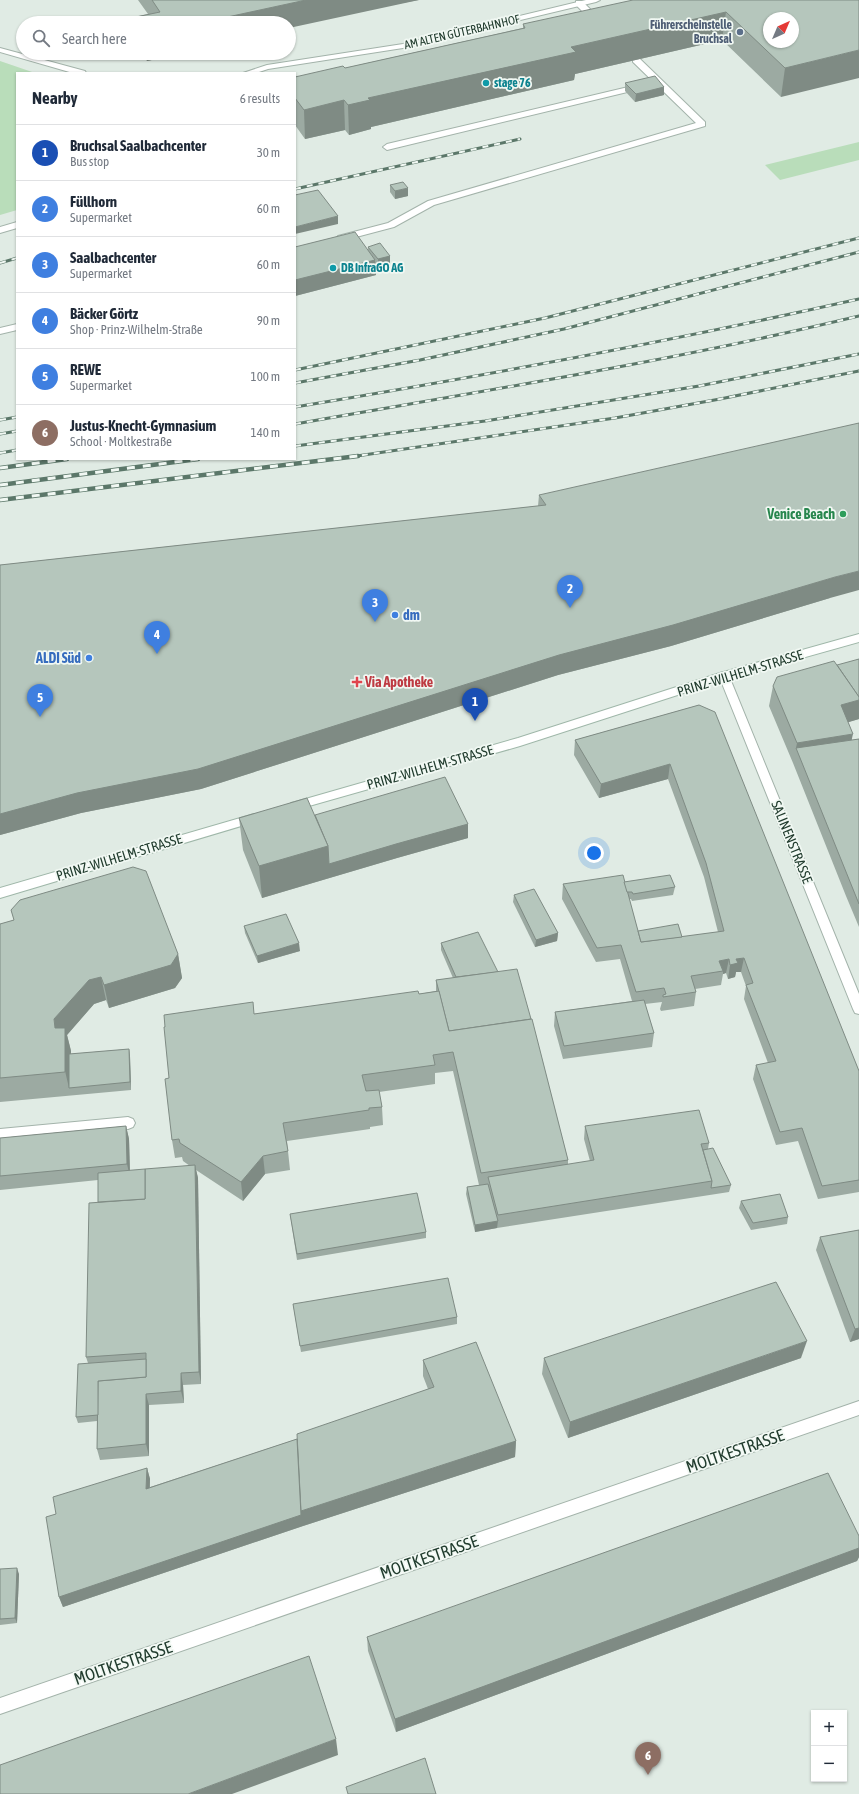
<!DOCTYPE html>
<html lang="en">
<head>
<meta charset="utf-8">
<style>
  body { margin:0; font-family:"Asap Condensed",sans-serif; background:#f6f6f7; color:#1f2937 }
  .controls { position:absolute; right:12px; bottom:12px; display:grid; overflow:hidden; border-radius:0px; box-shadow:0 1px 3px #0004 }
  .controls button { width:36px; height:36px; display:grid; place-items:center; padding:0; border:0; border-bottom:1px solid #e0e1e3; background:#fff; color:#1f2937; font:20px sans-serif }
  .compass { position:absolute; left:763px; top:12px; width:36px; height:36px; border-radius:50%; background:#fff; box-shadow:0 1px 3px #0004; rotate:44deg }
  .you { position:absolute; left:594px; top:853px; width:14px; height:14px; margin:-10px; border:3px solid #fff; border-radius:50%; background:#1a73e8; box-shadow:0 0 0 6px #1a73e833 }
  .badge { display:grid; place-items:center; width:26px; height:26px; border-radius:50%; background:#f35957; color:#fff; font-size:13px; font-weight:700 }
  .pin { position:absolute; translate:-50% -33px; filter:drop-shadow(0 1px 2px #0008) }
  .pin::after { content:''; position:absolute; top:21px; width:14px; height:12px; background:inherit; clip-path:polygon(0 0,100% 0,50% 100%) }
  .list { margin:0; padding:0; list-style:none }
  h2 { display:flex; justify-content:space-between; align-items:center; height:52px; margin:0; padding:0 16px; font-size:17px }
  h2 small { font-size:13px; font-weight:400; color:#747a83 }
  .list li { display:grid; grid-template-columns:26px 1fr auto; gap:12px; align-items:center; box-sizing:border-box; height:56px; padding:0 16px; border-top:1px solid #e0e1e3 }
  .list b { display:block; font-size:15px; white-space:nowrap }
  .list p { margin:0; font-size:13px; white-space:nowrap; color:#747a83 }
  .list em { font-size:13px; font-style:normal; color:#747a83 }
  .icon { flex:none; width:22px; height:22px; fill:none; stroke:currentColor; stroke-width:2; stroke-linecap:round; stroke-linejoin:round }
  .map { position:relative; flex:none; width:859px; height:1794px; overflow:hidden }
  .search { position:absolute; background:#fff; box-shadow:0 1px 3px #0004; left:16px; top:16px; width:280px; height:44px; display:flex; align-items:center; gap:10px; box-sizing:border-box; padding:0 14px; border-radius:22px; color:#747a83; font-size:15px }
  .panel { position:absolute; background:#fff; box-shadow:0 1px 3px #0004; left:16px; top:72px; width:280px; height:388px; border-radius:0px }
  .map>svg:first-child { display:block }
  .green { fill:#b9ddba }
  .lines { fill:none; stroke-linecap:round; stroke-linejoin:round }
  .lane-casing { stroke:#a3b3aa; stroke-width:2 }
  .street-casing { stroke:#a3b3aa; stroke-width:2 }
  .secondary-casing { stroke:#9fb7a9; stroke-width:2 }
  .lane { fill:#fff; fill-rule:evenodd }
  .street { fill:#fff; fill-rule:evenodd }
  .secondary { fill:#fff; fill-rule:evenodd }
  .rail-far1-casing { stroke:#5b7769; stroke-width:3 }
  .rail-casing { stroke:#5b7769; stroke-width:4.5 }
  .rail-far1 { stroke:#f1f8f3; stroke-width:2; stroke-dasharray:6; stroke-linecap:butt }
  .rail { stroke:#f1f8f3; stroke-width:3; stroke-dasharray:8; stroke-linecap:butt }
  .wall { fill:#9caaa2 }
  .shaded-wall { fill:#7f8b84 }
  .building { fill:#b5c6bc; stroke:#7f8b84; fill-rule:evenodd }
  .service-dot { fill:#5c6f8a; stroke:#f1f8f3; stroke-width:1.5 }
  .culture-dot { fill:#0f9aa8; stroke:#f1f8f3; stroke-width:1.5 }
  .leisure-dot { fill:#2e9e5b; stroke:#f1f8f3; stroke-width:1.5 }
  .shop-dot { fill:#3f7fe0; stroke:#f1f8f3; stroke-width:1.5 }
  .health-dot { fill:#e0444e; stroke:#f1f8f3; stroke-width:1.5 }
  .labels { text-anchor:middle; stroke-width:3.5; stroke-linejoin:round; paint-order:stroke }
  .far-service-label { font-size:12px; font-weight:bold; fill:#4e5e75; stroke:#f1f8f3; text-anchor:end }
  .far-street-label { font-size:12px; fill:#213c2e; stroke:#f1f8f3 }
  .far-culture-label { font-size:12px; font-weight:bold; fill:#0d838f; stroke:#f1f8f3; text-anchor:start }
  .leisure-label { font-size:14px; font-weight:bold; fill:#27864d; stroke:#f1f8f3; text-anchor:end }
  .shop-label { font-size:14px; font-weight:bold; fill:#366cbe; stroke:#f1f8f3; text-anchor:start }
  .street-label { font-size:14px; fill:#213c2e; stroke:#f1f8f3 }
  .health-label { font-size:14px; font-weight:bold; fill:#be3a42; stroke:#f1f8f3; text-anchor:start }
  .near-street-label { font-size:17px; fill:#213c2e; stroke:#f1f8f3 }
</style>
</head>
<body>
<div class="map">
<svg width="859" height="1794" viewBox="0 0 859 1794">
  <rect width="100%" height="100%" fill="#e0ebe4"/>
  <g class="green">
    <path d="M0,61L35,73H17V210L0,215Z"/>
    <path d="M859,142V160L780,180L765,165Z"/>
  </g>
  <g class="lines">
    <g class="lane-casing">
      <g id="lane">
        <path d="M576,1H582L600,19V23H594L576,5Z"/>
        <path d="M633,58H639L705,122V126L434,205L394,227L341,241L337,238L338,236L388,223L428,201L696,123L633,62Z"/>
        <path d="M641,84L645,86L644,88L387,150L383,147L387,144Z"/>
        <path d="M17,324V330L0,334V328Z"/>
        <path d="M128,1117L133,1119L135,1123L133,1127L128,1129L0,1141V1129Z"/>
      </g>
    </g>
    <g class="street-casing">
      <g id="street">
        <path d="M586,0H600L596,2L403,48L268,69L256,73H243L267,65L403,44Z"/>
        <path d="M0,48L85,71L86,73H73L0,52Z"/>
        <path d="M17,222V228L0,233V227Z"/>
        <path d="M724,672L728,673L729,676L859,994V1014L855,1013L853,1009L719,676L720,673Z"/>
        <path d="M859,1401V1415L0,1714V1698Z"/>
      </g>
    </g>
    <g class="secondary-casing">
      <g id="secondary">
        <path d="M859,634V642L727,679L520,746L295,810L291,809L289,806L291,803L295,802L518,738L720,673Z"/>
        <path d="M254,814L258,815L260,818L258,821L0,898V888Z"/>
      </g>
    </g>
    <use href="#lane" class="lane"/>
    <use href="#street" class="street"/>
    <use href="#secondary" class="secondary"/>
    <g class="rail-far1-casing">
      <g id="rail-far1">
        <path d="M295,189L520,139"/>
        <path d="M0,263L17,258"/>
        <path d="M295,370L545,318L859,238"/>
        <path d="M295,383L420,360L564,329L859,252"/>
        <path d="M295,407C484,376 672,341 859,299"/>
        <path d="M0,420L17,417"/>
        <path d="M295,424C483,391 673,361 859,316"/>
        <path d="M0,434L17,431"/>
        <path d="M295,446L485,421L699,386L859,354"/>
        <path d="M0,453L17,450"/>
        <path d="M350,457L615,418L720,399L859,371"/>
      </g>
    </g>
    <g class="rail-casing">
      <g id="rail">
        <path d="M0,468L67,459"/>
        <path d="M0,485L198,459"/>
        <path d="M0,500L358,456"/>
      </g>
    </g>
    <use href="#rail-far1" class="rail-far1"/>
    <use href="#rail" class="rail"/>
  </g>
  <g class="wall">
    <path d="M138,0H419L289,23H132L131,18L148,14Z"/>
    <path d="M859,0L781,97L722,40L575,74L574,80L371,127V129L349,135L345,130L305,139L295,125V77L345,68L523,28V24Z"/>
    <path d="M141,53H185L147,61Z"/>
    <path d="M625,83L664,87V95L635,102L625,91Z"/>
    <path d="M390,185L408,196L395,199L390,192Z"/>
    <path d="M295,247L368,250V247L390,256V264L378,267L376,264V275L295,296Z"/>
    <path d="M539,495L830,598L671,646L558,675L201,789L81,813L0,835V565L538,506Z"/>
    <path d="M859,659V719L848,722L852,740L859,739V927L846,896L793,763L769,706L773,686Z"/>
    <path d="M699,705L859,1071V1192L818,1199L798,1141L776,1145L753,1079L756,1065L768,1063L744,999L746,986L741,972H736L735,977L728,979L726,973L723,974L721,985L695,989L696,992L694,1006L661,1011L660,1009L662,1002L645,1004L654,1033L652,1047L563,1059L554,1026L555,1012L632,1001L620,959L596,962L562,899L563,884L624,882L675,887L673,895L632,901L631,899H629L638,931L682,937L718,932L704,877L668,779L599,798L574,755L575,740Z"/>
    <path d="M315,815L468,838L397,858L262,898L243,850L239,818Z"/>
    <path d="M514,895L558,933L557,941L535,947L513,902Z"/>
    <path d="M11,910L178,954L182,978L175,988L109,1008L106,1000L94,1004L67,1035L71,1051V1054L129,1049L130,1056L131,1090L0,1102V924L14,920Z"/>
    <path d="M244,926L300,951L258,963L245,933Z"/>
    <path d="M441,943L498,972L531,1019L568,1160V1165L590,1161L584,1139L585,1126L709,1143L708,1149L731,1185L729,1192L497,1228L475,1232L466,1194L467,1187L479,1185L453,1071L435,1073V1084L379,1092L382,1107L383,1125L370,1127V1129L287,1141L288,1151L290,1170L265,1174L243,1201L196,1170L198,1178L201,1384L183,1385L184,1403L149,1405V1456L100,1460L97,1449V1421L78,1423L76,1417L88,1363L86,1357L98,1202V1180L0,1190V1138L126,1126L129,1139L130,1171L190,1166L183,1161L182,1157L175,1158L172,1140L169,1078L254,1014L419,994L436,991V980L453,978L441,950Z"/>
    <path d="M741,1201L788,1217L787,1224L751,1230L739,1208Z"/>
    <path d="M290,1214L426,1232V1238L297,1260Z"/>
    <path d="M859,1230V1339L850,1342L816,1250L820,1237Z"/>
    <path d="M293,1304L457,1317V1324L301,1352Z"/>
    <path d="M544,1358H801L568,1438L542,1374Z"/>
    <path d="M423,1360L516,1441L515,1457L303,1526L63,1607L59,1597L56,1514L147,1468L150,1479V1487L297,1439L428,1389L423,1376Z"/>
    <path d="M859,1536V1557L857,1561L396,1732L368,1651L367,1637Z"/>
    <path d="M0,1569L19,1574L17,1623L0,1625Z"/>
  </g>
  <g class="shaded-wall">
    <path d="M306,0H419L289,28V23H209V21Z"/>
    <path d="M726,12L722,40L575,74L574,80L371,127V129L349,135L348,105L368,98L571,47Z"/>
    <path d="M859,50V78L781,97L785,68Z"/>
    <path d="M146,53H185L147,61Z"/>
    <path d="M664,87V95L635,102L636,94Z"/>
    <path d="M344,100L345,130L305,139L304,110Z"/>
    <path d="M408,188V196L395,199V191Z"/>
    <path d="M338,216V224L295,234V227Z"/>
    <path d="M390,256V264L378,267V259Z"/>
    <path d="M375,260L376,275L295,296V280Z"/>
    <path d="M859,571V590L830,598L671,646L558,675L201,789L81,813L0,835V814L559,655L835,577Z"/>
    <path d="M859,700V719L836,726L841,705Z"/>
    <path d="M853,734L848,755L796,748L797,743Z"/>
    <path d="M670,764L668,779L599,798L601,784Z"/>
    <path d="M468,824V838L397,858L262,898L259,866L328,846Z"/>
    <path d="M558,933L557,941L535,947L536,940Z"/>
    <path d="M299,943L300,951L258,963L257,956Z"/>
    <path d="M178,954L182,978L175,988L109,1008L104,985Z"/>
    <path d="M744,958L741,972H736L735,977L728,979L730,965L736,959Z"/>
    <path d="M729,959L726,973L723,974V971L719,961Z"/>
    <path d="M101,977L106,1000L94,1004L67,1035L71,1051V1088H69L55,1028L54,1019L89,980Z"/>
    <path d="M129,1049L130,1056L131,1090L130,1082Z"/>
    <path d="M126,1126L129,1139L130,1177L127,1164Z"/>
    <path d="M263,1156L265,1174L243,1201L241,1182Z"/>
    <path d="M195,1165L198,1178L201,1384L199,1372Z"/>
    <path d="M498,1221L497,1228L475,1232V1225Z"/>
    <path d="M859,1328V1339L850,1342L855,1329Z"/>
    <path d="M807,1341L801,1358L568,1438L570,1422Z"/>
    <path d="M181,1373L183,1385L184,1403L181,1391Z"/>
    <path d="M146,1394L149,1405V1456L146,1444Z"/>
    <path d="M516,1441L515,1457L303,1526L63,1607L59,1597L301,1511Z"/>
    <path d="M147,1468L150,1479L149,1500L146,1489Z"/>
    <path d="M859,1548V1557L857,1561L396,1732L395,1719Z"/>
    <path d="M17,1568L19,1574L17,1623L15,1618Z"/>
    <path d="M336,1739L338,1755L232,1794H188Z"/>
  </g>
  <g class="building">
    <path d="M152,0H306L209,21L211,23H135L131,18L160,12Z"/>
    <path d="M633,0H859V50L785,68L726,12L571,47L576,52L368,98L370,100L348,105L344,100L304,110L295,98V77L343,66L345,68L525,28L523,24ZM769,18H793V42H769Z"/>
    <path d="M655,76L664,87L636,94L625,83Z"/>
    <path d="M403,182L408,188L395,191L390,185Z"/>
    <path d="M318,190L338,216L295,227V195Z"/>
    <path d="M355,232L375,260L295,280V247Z"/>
    <path d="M380,243L390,256L378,259L368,247Z"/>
    <path d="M859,423V571L835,577L673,625L559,655L198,769L77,793L0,814V565L546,505L539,495Z"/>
    <path d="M859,659V697L837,665Z"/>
    <path d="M834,661L859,697V700L841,705L853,734L797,743L773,686L777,677Z"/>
    <path d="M699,705L715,712L859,1071V1180L822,1186L802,1128L780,1132L756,1065L776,1061L746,985L753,983L744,958L736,959L738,963L730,965L729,959L719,961L723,971L691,976L696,992L663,997V995L666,994L664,988L636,992L621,945L597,948L563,884L623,875L641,942L724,931L706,863L670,764L601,784L575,740Z"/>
    <path d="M859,739V904L796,748Z"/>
    <path d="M445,777L468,824L396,844L329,864L328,846L315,815Z"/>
    <path d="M307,798L328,846L259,866L239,818Z"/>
    <path d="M133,867L146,871L178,954L171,965L104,985L101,977L89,980L54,1019L55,1028H65V1072L0,1078V924L14,920L11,910L20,900Z"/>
    <path d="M670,875L675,887L633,894L632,892H627L624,882Z"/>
    <path d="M534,889L558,933L536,940L514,895Z"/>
    <path d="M286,914L299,943L257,956L244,926Z"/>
    <path d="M678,924L682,937L641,942L638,931Z"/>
    <path d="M478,932L498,972L456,977L441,943Z"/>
    <path d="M517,969L531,1019L449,1031L436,980Z"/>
    <path d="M418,991L419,994L439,991L449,1031L532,1019L568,1160L481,1173L453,1052L433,1055L435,1065L362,1075L366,1091L379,1090L382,1107L369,1108V1110L283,1123L288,1151L263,1156L241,1182L180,1143L179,1139L172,1140L165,1079L169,1078L164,1027H165L164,1015L253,1002L254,1014Z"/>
    <path d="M644,1000L654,1033L564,1046L555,1012Z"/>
    <path d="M129,1049L130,1082L69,1088V1054Z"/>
    <path d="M699,1110L709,1143L701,1144L712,1181L498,1215L488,1177L594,1160L585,1126Z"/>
    <path d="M126,1126L127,1164L0,1176V1138Z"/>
    <path d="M713,1148L731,1185L711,1188L712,1181L703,1150Z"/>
    <path d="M195,1165L199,1372L181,1373V1391L146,1394V1444L97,1449L98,1381L146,1377V1353L86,1357L89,1203L145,1199V1169Z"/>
    <path d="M145,1169V1199L98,1202V1173Z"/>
    <path d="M488,1184L498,1221L475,1225L467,1187Z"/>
    <path d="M417,1193L426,1232L297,1254L290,1214Z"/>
    <path d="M780,1194L788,1217L753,1223L741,1201Z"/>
    <path d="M859,1230V1328L855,1329L820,1237Z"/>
    <path d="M448,1278L457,1317L300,1346L293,1304Z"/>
    <path d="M776,1282L807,1341L570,1422L544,1358Z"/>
    <path d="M476,1342L516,1441L301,1511L297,1434L434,1387L423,1360Z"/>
    <path d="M146,1359V1377L98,1381V1415L76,1417L78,1364Z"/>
    <path d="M297,1439L301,1515L59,1597L46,1517L56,1514L53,1497L147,1468L146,1489Z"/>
    <path d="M828,1473L859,1536V1548L395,1719L367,1637Z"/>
    <path d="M17,1568L15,1618L0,1619V1569Z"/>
    <path d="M309,1656L336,1739L188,1794H0V1765Z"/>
    <path d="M425,1758L436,1794H348L346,1787Z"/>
  </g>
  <circle class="service-dot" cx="740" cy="32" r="4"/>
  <g class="culture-dot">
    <circle cx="486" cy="83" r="4"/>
    <circle cx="333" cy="268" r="4"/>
  </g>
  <circle class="leisure-dot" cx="843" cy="514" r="4"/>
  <g class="shop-dot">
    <circle cx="395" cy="615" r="4"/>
    <circle cx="89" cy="658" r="4"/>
  </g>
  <path class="health-dot" d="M355 676h4v4h4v4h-4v4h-4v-4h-4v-4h4z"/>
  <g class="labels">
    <g class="far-service-label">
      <text x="732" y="29">Führerscheinstelle<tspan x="732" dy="14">Bruchsal</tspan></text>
    </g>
    <g class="far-street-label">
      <text transform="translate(462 32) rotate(-13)" y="4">AM ALTEN GÜTERBAHNHOF</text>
    </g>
    <g class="far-culture-label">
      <text x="494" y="87">stage 76</text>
      <text x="341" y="272">DB InfraGO AG</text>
    </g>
    <g class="leisure-label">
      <text x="835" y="519">Venice Beach</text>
    </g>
    <g class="shop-label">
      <text x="403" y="620">dm</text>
      <text x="81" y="663" text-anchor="end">ALDI Süd</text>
    </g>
    <g class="street-label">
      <text transform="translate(740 673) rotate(-17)" y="5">PRINZ-WILHELM-STRASSE</text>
      <text transform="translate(430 767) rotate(-16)" y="5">PRINZ-WILHELM-STRASSE</text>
      <text transform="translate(792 842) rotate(68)" y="5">SALINENSTRASSE</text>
      <text transform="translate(119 857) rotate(-17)" y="5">PRINZ-WILHELM-STRASSE</text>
    </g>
    <g class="health-label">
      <text x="365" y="687">Via Apotheke</text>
    </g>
    <g class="near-street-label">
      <text transform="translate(735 1451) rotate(-19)" y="6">MOLTKESTRASSE</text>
      <text transform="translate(429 1557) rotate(-19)" y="6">MOLTKESTRASSE</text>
      <text transform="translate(123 1663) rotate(-19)" y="6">MOLTKESTRASSE</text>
    </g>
  </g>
</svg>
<div class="controls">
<button>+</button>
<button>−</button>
</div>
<svg class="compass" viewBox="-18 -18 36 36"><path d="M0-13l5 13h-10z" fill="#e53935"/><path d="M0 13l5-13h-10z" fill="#747a83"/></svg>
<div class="you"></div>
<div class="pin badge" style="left:475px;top:721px;background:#1a4fb4">1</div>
<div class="pin badge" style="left:570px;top:608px;background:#3f7fe0">2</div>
<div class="pin badge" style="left:375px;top:622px;background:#3f7fe0">3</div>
<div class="pin badge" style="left:157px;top:654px;background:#3f7fe0">4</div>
<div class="pin badge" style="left:40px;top:717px;background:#3f7fe0">5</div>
<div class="pin badge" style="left:648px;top:1775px;background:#8d6e63">6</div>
<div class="search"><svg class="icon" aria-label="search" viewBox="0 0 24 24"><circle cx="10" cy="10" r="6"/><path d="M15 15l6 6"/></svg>Search here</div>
<section class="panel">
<h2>Nearby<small>6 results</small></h2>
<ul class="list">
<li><span class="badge" style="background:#1a4fb4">1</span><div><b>Bruchsal Saalbachcenter</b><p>Bus stop</p></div><em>30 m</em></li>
<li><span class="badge" style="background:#3f7fe0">2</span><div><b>Füllhorn</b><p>Supermarket</p></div><em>60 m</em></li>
<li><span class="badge" style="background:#3f7fe0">3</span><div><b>Saalbachcenter</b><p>Supermarket</p></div><em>60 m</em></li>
<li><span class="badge" style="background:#3f7fe0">4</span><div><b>Bäcker Görtz</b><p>Shop · Prinz-Wilhelm-Straße</p></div><em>90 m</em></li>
<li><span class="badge" style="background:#3f7fe0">5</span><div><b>REWE</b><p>Supermarket</p></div><em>100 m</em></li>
<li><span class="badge" style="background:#8d6e63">6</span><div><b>Justus-Knecht-Gymnasium</b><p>School · Moltkestraße</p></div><em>140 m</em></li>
</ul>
</section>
</div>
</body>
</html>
